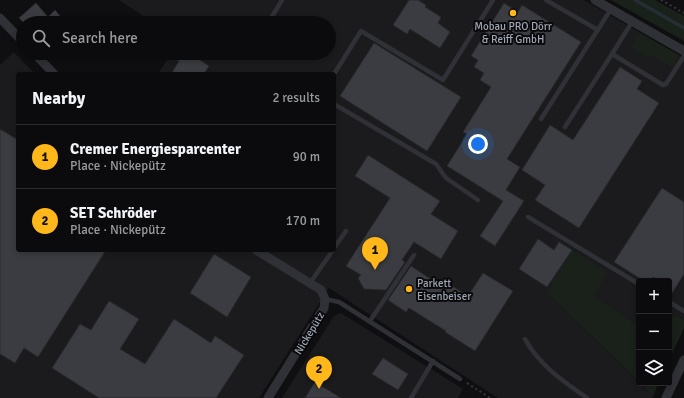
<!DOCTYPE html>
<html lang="en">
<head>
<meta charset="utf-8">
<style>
  body { margin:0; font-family:Signika,sans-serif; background:#19191b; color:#f1f3f6 }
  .controls { position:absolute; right:12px; bottom:12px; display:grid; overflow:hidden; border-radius:4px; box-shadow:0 2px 6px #0003 }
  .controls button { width:36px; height:36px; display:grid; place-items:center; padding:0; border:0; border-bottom:1px solid #2b2b2e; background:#0b0b0d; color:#f1f3f6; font:20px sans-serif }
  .you { position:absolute; left:478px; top:144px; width:14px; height:14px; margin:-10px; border:3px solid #fff; border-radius:50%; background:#1a73e8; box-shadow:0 0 0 6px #1a73e833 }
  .badge { display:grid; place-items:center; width:26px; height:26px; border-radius:50%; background:#ffb719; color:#111; font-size:13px; font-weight:700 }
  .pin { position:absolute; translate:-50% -33px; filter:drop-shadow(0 1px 2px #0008) }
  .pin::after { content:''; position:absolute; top:21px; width:14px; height:12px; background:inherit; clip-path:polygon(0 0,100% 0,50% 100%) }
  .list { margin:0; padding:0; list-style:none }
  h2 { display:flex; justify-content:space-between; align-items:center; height:52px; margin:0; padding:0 16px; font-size:17px }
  h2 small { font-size:13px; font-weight:400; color:#9a9b9d }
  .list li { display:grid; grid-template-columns:26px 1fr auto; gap:12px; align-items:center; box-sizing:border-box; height:64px; padding:0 16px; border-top:1px solid #2b2b2e }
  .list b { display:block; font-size:15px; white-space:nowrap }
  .list p { margin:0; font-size:13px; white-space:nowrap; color:#9a9b9d }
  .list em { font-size:13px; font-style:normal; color:#9a9b9d }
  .icon { flex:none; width:22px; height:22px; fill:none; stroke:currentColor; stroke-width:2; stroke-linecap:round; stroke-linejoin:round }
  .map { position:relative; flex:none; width:684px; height:398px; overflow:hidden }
  .search { position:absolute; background:#0b0b0d; box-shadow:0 2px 6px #0003; left:16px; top:16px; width:320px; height:44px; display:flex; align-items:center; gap:10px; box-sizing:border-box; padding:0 14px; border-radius:22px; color:#9a9b9d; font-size:15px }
  .panel { position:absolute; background:#0b0b0d; box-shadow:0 2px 6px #0003; left:16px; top:72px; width:320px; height:180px; border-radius:4px }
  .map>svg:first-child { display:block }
  .built { fill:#1b1b1e }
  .green { fill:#19211a }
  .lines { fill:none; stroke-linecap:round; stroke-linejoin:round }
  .stream { stroke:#252e35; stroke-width:3.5 }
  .building { fill:#3b3c41; stroke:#29292d }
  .path { stroke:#36383d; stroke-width:2; stroke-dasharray:2 3; stroke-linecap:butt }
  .service { stroke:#303136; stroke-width:4.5 }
  .minor { stroke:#303136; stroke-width:9 }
  .poi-dot { fill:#ffb719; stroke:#0a0a0c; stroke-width:1.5 }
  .labels { text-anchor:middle; stroke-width:4; stroke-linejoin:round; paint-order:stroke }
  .poi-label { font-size:11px; fill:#9fa5b3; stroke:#0a0a0c }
  .street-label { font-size:11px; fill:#9fa5b3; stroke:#0a0a0c }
</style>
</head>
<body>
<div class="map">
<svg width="684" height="398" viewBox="0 0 684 398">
  <rect width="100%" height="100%" fill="#0f0f11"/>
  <g class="built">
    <path d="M119,0H584L684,58V320L674,314L669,321V281H639V326L592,296L581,256L574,250L546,292L653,396L652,398H498L329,288L259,398H0V65L14,52L35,74H18V250H334V74H158L171,53H329V23H154Z"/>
    <path d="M341,313L463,389L458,398H282L334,316Z"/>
  </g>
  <g class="green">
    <path d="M611,0H655L684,16V41Z"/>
    <path d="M640,33L679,55L673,68L650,55L648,57L631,47Z"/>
    <path d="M573,250L608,272L593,296L639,326V382L546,292Z"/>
    <path d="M674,314L684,320V328L669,360V321Z"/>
    <path d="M640,383H659L653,396Z"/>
  </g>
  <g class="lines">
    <path class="stream" d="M635,0L684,28"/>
  </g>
  <g class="building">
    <path d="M409,0H418L426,5L425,7L441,17L438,23L450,32L440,48L410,29L407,34L393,25Z"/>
    <path d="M36,3L48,17L55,10L66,23H24L19,18Z"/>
    <path d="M504,3L518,12L522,5L581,42L507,159L520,167L506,190L524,201L495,246L480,236L503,201L447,166L467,134L463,132L491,87L480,80L484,73L474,67L478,60L471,56Z"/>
    <path d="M374,43L461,97L427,151L340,96Z"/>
    <path d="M165,53H189L209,66L204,74H171L179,61Z"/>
    <path d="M620,67L642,81L637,89L659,103L579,228L535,200L545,185L522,170L550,125L573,140Z"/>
    <path d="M0,129L18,140V250H106L38,357L24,348L15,363L0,354Z"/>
    <path d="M368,155L440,201L431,214L458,231L441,259L414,242L402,260L405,262L386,290L364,289L358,278L361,275L346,266L390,198L355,176Z"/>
    <path d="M662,188L684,202V274L669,298V281H660L653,277L650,281H644L614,262Z"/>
    <path d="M538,239L554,250L559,242L572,250L547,287L519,269Z"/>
    <path d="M214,254L251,277L227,317L190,293Z"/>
    <path d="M411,266L438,284L441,279L468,296L483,273L513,291L475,351L445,332L446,331L409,308L406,312L388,300Z"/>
    <path d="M109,301L139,319L120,349L145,364L174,319L211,343L215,336L244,355L216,398H99L52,368L80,324L91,330Z"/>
    <path d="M383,358L408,374L398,390L372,374Z"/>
    <path d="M315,382L341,398H305Z"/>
  </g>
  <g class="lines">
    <g class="path">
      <path d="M661,0L684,13"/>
      <path d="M467,383L490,398"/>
    </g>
    <g class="service">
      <path d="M546,0L598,30"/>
      <path d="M268,23L282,0"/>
      <path d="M612,54L632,22"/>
      <path d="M334,74L361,31L443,80L493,0"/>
      <path d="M334,104L436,164L446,178L478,200"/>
      <path d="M541,119L611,9"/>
      <path d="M565,127L612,54L663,85L666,84L684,56"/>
      <path d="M528,217L639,284"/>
      <path d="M334,248L346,231"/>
      <path d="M310,283L333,250"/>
      <path d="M325,299L339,302L460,379"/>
      <path d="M669,302L684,311"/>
      <path d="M370,321L414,255"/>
      <path d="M525,339C539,365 563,381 587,398"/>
      <path d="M411,398L433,361"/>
    </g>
    <g class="minor">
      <path d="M595,0L684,51"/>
      <path d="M0,18L23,42"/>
      <path d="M34,53L54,74"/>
      <path d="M256,250L321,290L325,299L324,308L268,398"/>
      <path d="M666,398L684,360"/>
    </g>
  </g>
  <g class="poi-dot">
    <circle cx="513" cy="13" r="4"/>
    <circle cx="409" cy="289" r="4"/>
  </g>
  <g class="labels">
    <g class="poi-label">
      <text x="513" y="30">Mobau PRO Dörr<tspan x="513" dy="13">&amp; Reiff GmbH</tspan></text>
      <text x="417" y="287" text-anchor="start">Parkett<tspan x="417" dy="13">Eisenbeiser</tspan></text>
    </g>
    <g class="street-label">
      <text transform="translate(309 333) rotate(-59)" y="4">Nickepütz</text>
    </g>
  </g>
</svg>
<div class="controls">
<button>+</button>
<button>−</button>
<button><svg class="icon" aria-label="layers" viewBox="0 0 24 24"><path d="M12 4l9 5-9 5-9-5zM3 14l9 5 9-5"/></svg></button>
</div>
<div class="you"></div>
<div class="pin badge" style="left:375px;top:270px">1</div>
<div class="pin badge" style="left:319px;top:389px">2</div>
<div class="search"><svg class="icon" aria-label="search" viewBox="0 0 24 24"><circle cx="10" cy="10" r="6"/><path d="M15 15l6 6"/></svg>Search here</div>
<section class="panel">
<h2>Nearby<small>2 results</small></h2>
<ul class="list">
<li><span class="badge">1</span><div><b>Cremer Energiesparcenter</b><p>Place · Nickepütz</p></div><em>90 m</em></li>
<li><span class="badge">2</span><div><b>SET Schröder</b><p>Place · Nickepütz</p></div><em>170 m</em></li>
</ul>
</section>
</div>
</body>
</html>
